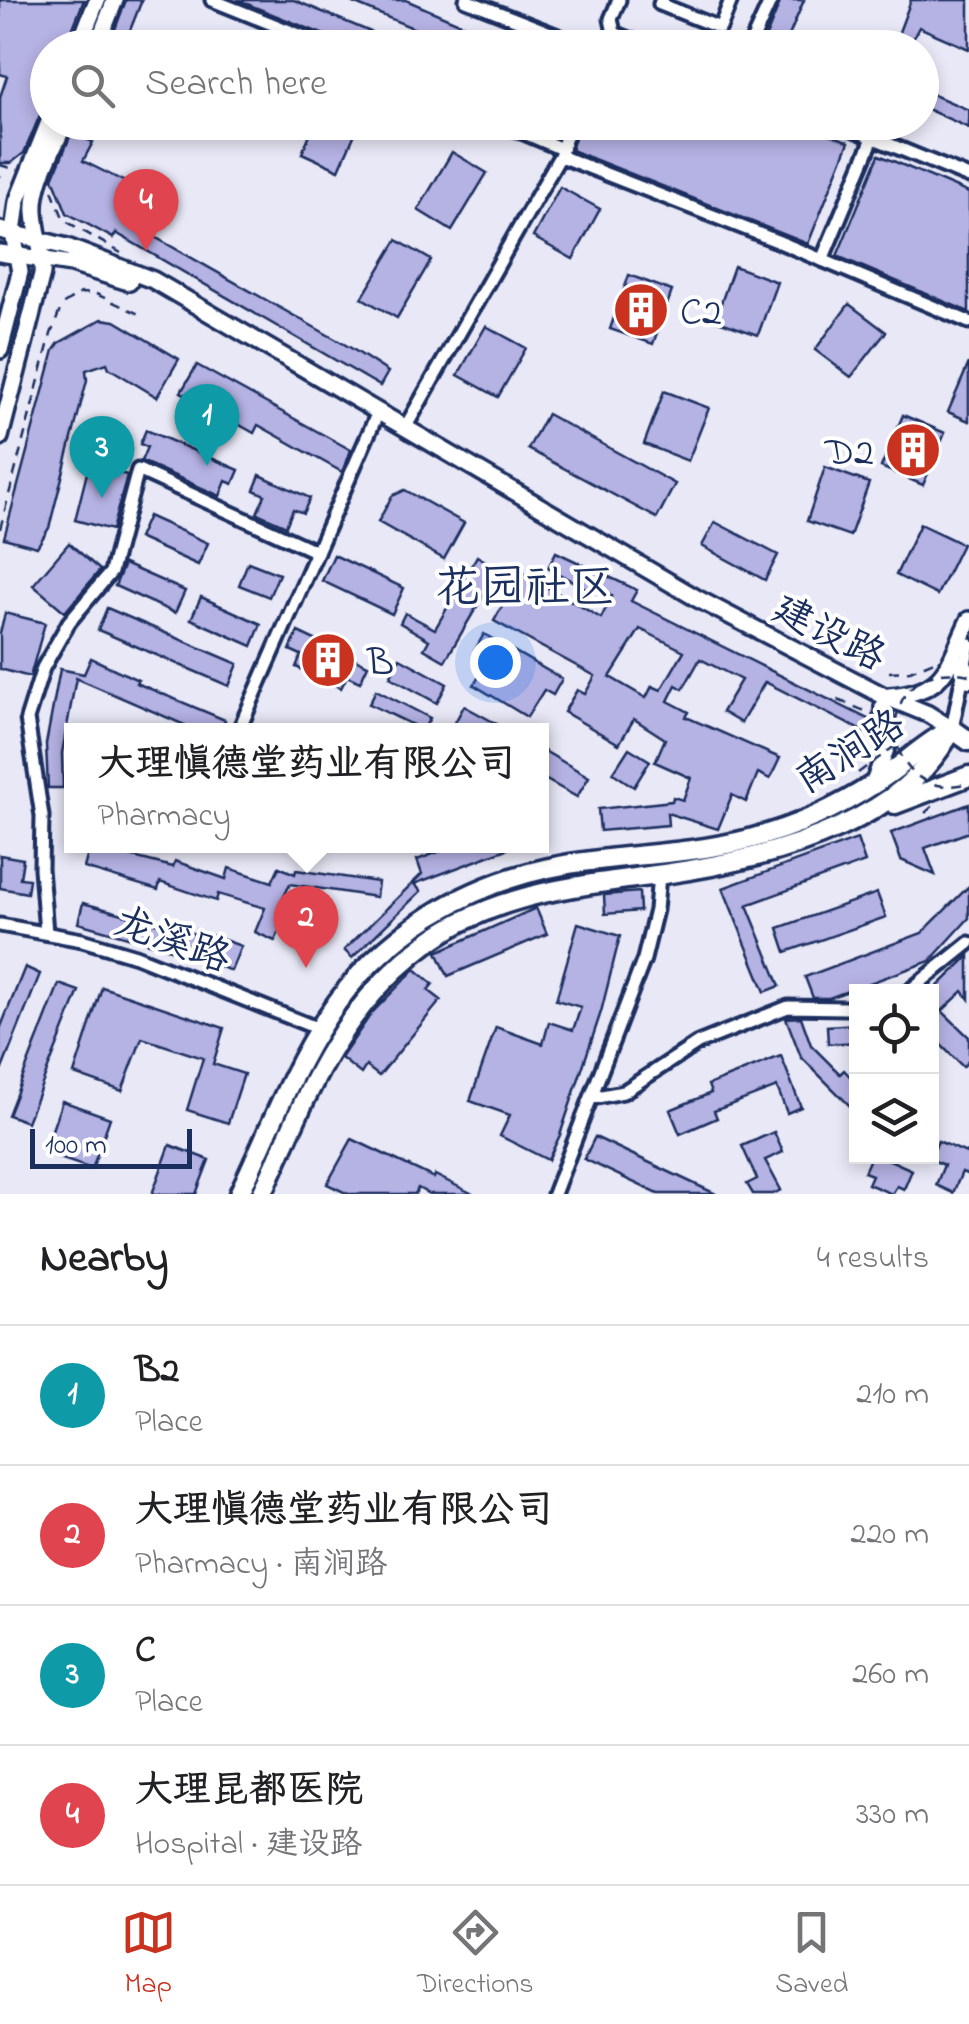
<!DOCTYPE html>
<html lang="en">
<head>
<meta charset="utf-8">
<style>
  body { margin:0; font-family:"Indie Flower","LXGW WenKai TC",sans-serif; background:#f2f2f2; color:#202124 }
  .controls { position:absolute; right:30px; bottom:30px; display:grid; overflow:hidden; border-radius:0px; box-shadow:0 5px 15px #0003 }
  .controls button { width:90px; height:90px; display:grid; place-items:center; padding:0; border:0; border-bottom:2px solid #e0e0e0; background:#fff; color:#202124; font:50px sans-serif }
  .scale { position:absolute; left:30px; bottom:25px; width:162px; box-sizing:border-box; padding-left:10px; border:5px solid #1b2f5e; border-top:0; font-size:28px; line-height:35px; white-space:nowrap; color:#1b2f5e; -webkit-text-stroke:8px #fff; paint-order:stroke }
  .you { position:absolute; left:495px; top:662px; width:35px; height:35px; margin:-25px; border:8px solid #fff; border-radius:50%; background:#1a73e8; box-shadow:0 0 0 15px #1a73e833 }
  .badge { display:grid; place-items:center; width:65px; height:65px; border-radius:50%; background:#c8321e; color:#fff; font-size:32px; font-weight:700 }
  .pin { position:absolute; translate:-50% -82px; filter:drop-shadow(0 2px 5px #0008) }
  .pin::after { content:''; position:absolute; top:52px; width:35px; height:30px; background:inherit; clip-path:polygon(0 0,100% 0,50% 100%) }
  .popup { position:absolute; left:64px; top:723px; width:485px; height:130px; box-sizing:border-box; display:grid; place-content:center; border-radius:0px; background:#fff; filter:drop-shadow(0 2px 8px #0005); font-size:32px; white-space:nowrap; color:#757577 }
  .popup b { font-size:38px; color:#202124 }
  .popup::after { content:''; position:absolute; left:50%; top:100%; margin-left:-20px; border:20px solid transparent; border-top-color:#fff }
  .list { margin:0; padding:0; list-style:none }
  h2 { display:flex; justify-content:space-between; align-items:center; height:130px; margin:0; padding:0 40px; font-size:42px }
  h2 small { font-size:32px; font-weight:400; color:#757577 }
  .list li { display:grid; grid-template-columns:65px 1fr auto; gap:30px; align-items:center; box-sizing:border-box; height:140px; padding:0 40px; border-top:2px solid #e0e0e0 }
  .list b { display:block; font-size:38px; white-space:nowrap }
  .list p { margin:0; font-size:32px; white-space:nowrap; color:#757577 }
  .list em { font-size:32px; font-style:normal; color:#757577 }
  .icon { flex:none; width:55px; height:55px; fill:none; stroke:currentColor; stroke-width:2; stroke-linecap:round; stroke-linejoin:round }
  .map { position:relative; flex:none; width:969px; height:1194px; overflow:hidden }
  .search { position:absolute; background:#fff; box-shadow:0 5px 15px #0003; left:30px; right:30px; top:30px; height:110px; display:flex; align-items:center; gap:25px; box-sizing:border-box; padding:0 35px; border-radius:55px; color:#757577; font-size:38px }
  .sheet { height:690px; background:#fff }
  nav { display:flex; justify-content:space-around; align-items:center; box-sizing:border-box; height:140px; border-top:2px solid #e0e0e0; background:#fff; font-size:28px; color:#757577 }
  nav a { display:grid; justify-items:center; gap:5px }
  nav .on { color:#c8321e }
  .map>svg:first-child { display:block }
  .building { fill:#b5b2e4; stroke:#1b2f5e; stroke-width:2.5; fill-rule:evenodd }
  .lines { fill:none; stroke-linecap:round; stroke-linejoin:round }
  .minor-casing { stroke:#1b2f5e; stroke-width:19 }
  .major-casing { stroke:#1b2f5e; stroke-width:22 }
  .highway-casing { stroke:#1b2f5e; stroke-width:25 }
  .path { stroke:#1b2f5e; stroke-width:2.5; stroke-dasharray:10 8; stroke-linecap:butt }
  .minor { stroke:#fff; stroke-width:11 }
  .major { stroke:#fff; stroke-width:15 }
  .highway { stroke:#fff; stroke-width:18 }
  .path-bridge { stroke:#1b2f5e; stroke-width:2.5; stroke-dasharray:10 8; stroke-linecap:butt }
  .labels { text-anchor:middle; stroke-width:8; stroke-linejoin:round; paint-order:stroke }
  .poi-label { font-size:40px; fill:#1b2f5e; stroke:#fff; text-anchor:start }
  .street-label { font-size:40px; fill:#1b2f5e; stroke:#fff }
  .quarter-label { font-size:45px; fill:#1b2f5e; stroke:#fff }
</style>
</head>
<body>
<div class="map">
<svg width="969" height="1194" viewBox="0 0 969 1194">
  <rect width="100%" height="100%" fill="#e9e8f7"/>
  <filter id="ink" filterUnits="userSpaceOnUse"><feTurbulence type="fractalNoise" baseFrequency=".01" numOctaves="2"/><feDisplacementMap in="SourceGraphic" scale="20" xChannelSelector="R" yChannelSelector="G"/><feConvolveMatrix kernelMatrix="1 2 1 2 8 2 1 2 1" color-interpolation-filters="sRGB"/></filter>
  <g filter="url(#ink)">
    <g class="building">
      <path d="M0,0H84L65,48H48V96L24,153L11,163H0V97L7,76L0,74Z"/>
      <path d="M126,0H142L123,48H115L109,45Z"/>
      <path d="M237,0H294L409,48H347L335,39Z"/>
      <path d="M346,0H406L517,48H471L441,35L439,39Z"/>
      <path d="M781,0H804L784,48H771L763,44Z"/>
      <path d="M911,0H969V49L919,27L908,48H893Z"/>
      <path d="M922,90L969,110V128L922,107Z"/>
      <path d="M76,122H93L86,139L93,142L83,161L139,189L123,219L351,348L388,372L380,386L116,233L113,238L67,213L53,178Z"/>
      <path d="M315,122H360L339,170L302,153Z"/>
      <path d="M580,122H801L849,142L808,244L571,150Z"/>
      <path d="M452,152L487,173L452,231L418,210Z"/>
      <path d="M879,155L969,193V312L837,256Z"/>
      <path d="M560,187L600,209L573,259L533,237Z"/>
      <path d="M397,240L431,260L397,318L362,298Z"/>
      <path d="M734,266L777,282L758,335L715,320Z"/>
      <path d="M629,275L672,291L653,344L610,329Z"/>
      <path d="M849,304L886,332L851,377L815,350Z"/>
      <path d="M102,319L115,321L179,359L157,397L109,368L107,363L86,370L87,380L49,528L37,547L4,538L54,350L59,343Z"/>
      <path d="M486,326L526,348L498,397L458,375Z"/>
      <path d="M969,363V421L948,412Z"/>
      <path d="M197,365L351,450L342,472L258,425L254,433L181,392Z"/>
      <path d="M664,391L709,408L688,461L644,444Z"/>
      <path d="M547,414L675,484L657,518L528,449Z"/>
      <path d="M903,415L945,433L923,485L881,467Z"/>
      <path d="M146,430L239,470L233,484L226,481L220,496L141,461L147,447L140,444Z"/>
      <path d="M89,465L127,475L112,530L75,520Z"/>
      <path d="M825,467L869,483L850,536L807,521Z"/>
      <path d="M260,475L310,498L303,513L293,509L286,526L257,513L265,495L254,490Z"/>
      <path d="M405,490L464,523L444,559L378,522L392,496Z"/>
      <path d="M148,516L208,543L198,565L138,538Z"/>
      <path d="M715,522L778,555L765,580L702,546Z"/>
      <path d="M920,524L962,544L937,595L896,575Z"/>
      <path d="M69,543L100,570L65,612L33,585Z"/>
      <path d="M556,552L637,590L631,601L874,722L868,734L765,682L741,723L722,712L741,680L700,659L683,689L676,685L668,701L689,712L686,717L780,758L770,779L758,773L746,802L732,795L718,829L667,813L668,825L600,831L598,809L672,801L673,797L683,800L691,778L655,762L665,739L634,719L619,744L564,712L577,690L585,694L595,676L494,621L521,572L601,618L612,596L593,587L591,591L548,568ZM640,629L684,651L661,690L652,686L646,698L610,677Z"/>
      <path d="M334,555L404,588L392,614L322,581Z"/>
      <path d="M477,556L499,569L445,661L424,649L429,640L400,623L405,613L435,629Z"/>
      <path d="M248,562L279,574L269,597L239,585Z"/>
      <path d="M124,564L185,591L175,613L115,586Z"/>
      <path d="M201,597L261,624L252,646L191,619Z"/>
      <path d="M107,608L238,664L229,686L98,630Z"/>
      <path d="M5,613L45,623L30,677L0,669V633Z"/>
      <path d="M298,632L368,665L360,682L347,676L341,688L296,667L301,655L290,650Z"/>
      <path d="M484,634L562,679L553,695L544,690L527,717L474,685L489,659L475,650Z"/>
      <path d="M91,658L138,680L136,683L225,720L221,730H196L76,678L62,753L63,788H48L46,744L60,669L84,674Z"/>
      <path d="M400,658L447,684L437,703L390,677Z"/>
      <path d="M376,690L430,718L423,730L369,704Z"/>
      <path d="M464,706L508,730H460L453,726Z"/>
      <path d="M629,748L650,761L634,787L613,773Z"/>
      <path d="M541,749L589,777L577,797L541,777Z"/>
      <path d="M969,804V832L925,848L935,875L901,860L891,833Z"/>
      <path d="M857,839L865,862L747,905L780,986L765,992L723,888Z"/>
      <path d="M90,846L173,867L175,861L226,879L229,868L272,882L279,867L295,874L296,870L378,882L376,897L290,884L281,903L290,907L275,941L255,932L265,908L218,894L216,901L160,882L158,890L84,868Z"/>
      <path d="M454,846H515L414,884L421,891L352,958L344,950L422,874L417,860Z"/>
      <path d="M0,855L23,859L20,878L29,879L27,893L0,888Z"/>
      <path d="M969,886V918L930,961L829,998H813L805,977L922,933Z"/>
      <path d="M639,892L640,911L605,914L604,895Z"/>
      <path d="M877,893L886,917L786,952L778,928Z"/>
      <path d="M83,903L195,934L196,930L241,946L231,971L188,954L78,923Z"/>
      <path d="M536,908L547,934L448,976L437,952Z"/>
      <path d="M578,923L620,936L601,1012L560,1135L548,1160L500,1136L510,1115L470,1101L496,1027L543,1044L549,1022L573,1030L581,1007L556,1000Z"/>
      <path d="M969,956V999L963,991L942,1011L969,1037V1060L963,1067L932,1036V992Z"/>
      <path d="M25,967L40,974L0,1074V1029Z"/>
      <path d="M415,969L433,984L428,990L441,1000L379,1076L366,1066L361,1074L341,1058L371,1014Z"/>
      <path d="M59,984L79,991L27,1122L8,1115Z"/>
      <path d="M102,987L224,1028L213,1064L244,1074L228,1123L187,1110L203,1058L142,1038L122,1091L74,1074Z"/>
      <path d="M801,1017L811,1045L840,1074L844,1070L856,1083V1112L801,1057L786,1018Z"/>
      <path d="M856,1024V1042L828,1044L827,1026Z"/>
      <path d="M781,1056L801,1107L787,1113L777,1087L714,1111L717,1118L680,1134L670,1110L711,1093L708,1085Z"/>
      <path d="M62,1101L110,1118L92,1169L44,1153Z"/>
      <path d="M774,1132L783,1152L765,1160L781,1190L773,1194H753L747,1184L757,1179L742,1146Z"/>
      <path d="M595,1137L716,1194H658L584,1159Z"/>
      <path d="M352,1139L434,1178L435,1175L473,1194H429L418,1188L415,1194H348L327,1184Z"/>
      <path d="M938,1141L969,1154V1175L962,1172L953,1193L936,1185L944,1165L930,1159Z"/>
      <path d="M170,1145L209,1160L196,1194H152Z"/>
      <path d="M871,1156H881L912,1170L904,1189L897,1186L892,1194L868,1184L872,1175L864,1172Z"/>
    </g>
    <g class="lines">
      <g class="minor-casing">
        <g id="minor">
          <path d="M212,0L332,48"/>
          <path d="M466,0L589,48"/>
          <path d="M662,0L660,4L720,28L731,0"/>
          <path d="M614,33L611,19L619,0"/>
          <path d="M598,48L614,33L651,48"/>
          <path d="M749,48L771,0"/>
          <path d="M498,122L562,149"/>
          <path d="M835,122L969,177"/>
          <path d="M561,152L571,122"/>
          <path d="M822,260L873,138"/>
          <path d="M405,428L560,156L777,241L969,322"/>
          <path d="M952,729L969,644"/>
          <path d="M239,730L375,419"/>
          <path d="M0,925L82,940L136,956L319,1029"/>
          <path d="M46,933L41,868L42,816L27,719L43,668L69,622L111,572L138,470L317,552"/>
          <path d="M908,992L969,943"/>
          <path d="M592,1098L623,1092L698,1043L788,1007L846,1008L856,1006"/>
          <path d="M554,1194L644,959L656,910L659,875"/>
        </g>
      </g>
      <g class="major-casing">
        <g id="major">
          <path d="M78,48L97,0"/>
          <path d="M96,48L115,0"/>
          <path d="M0,230L67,247L153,280L698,599L884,696L928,714L952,729"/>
          <path d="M0,253L71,264L129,282"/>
          <path d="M0,350L20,272L13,233L17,202L49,122"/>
          <path d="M0,437L42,274C44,252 36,233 35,212C33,182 54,149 65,122"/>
          <path d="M889,696C948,692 947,665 969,620"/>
          <path d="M874,783L888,743L883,707"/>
        </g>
      </g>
      <g class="highway-casing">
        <g id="highway">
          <path d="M962,665L969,678"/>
          <path d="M952,729L969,741"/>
          <path d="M895,804L969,776"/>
          <path d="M239,1194C267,1136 291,1071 327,1017C381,934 468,882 564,865C632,853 701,855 767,834C810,821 854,799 890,773C912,757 927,742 952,729"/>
          <path d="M262,1194C306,1099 331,1022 414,953C487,892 575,887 664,874C725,865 783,853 840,827C889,804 924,778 952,730"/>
        </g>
      </g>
      <g class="path">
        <path d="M0,165L18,170"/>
        <path d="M0,176L1,177"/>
        <path d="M52,190L64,220L121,253"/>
        <path d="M0,529L51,334L62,305L81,293L96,294L143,316"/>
        <path d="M889,672L910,671L934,661"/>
        <path d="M925,813L934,805"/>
      </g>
      <use href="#minor" class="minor"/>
      <use href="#major" class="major"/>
      <use href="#highway" class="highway"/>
      <g class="path-bridge">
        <path d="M969,675C869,651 873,809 969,783"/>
        <path d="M838,700L892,722"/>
        <path d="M858,773L895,746"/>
      </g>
    </g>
  </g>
  <defs>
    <g id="building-disc" transform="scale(2.875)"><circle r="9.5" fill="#c8321e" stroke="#fff"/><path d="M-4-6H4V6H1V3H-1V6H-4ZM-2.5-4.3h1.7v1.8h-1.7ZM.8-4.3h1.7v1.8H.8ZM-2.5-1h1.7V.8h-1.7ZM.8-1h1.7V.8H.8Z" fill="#fff"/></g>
  </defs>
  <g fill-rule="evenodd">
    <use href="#building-disc" x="641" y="310"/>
    <use href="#building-disc" x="913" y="450"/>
    <use href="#building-disc" x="328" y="660"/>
  </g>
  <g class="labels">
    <g class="poi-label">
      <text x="680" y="324">C2</text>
      <text x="874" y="464" text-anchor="end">D2</text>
      <text x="367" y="674">B</text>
    </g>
    <g class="street-label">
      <text transform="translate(830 631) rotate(27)" y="14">建设路</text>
      <text transform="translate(849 750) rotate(-32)" y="14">南涧路</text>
      <text transform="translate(173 938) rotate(20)" y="14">龙溪路</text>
    </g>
    <g class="quarter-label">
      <text x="525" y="601">花园社区</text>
    </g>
  </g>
</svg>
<div class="controls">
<button><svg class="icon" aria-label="locate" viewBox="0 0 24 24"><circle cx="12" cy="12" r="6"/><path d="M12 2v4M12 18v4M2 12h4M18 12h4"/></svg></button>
<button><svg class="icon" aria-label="layers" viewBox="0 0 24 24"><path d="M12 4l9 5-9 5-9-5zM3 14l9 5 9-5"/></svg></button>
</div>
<div class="scale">100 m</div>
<div class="you"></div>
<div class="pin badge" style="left:207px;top:466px;background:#0f9aa8">1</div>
<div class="pin badge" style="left:306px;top:968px;background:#e0444e">2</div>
<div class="popup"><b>大理慎德堂药业有限公司</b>Pharmacy</div>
<div class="pin badge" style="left:102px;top:498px;background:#0f9aa8">3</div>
<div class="pin badge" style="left:146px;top:251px;background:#e0444e">4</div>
<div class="search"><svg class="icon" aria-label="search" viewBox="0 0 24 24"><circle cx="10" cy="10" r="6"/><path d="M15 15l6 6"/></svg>Search here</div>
</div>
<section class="sheet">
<h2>Nearby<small>4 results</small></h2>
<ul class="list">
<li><span class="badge" style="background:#0f9aa8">1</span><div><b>B2</b><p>Place</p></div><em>210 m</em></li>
<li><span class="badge" style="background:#e0444e">2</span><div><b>大理慎德堂药业有限公司</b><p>Pharmacy · 南涧路</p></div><em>220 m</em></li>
<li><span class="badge" style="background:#0f9aa8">3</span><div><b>C</b><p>Place</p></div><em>260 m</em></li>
<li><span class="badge" style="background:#e0444e">4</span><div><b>大理昆都医院</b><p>Hospital · 建设路</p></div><em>330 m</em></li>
</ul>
</section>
<nav>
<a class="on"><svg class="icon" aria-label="map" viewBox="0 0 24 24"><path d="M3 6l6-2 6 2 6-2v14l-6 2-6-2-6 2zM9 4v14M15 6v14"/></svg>Map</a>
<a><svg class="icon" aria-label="directions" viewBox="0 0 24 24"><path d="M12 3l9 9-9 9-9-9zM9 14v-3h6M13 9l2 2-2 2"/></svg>Directions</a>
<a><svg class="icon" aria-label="saved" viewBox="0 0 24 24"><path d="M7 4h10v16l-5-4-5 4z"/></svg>Saved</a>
</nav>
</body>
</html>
